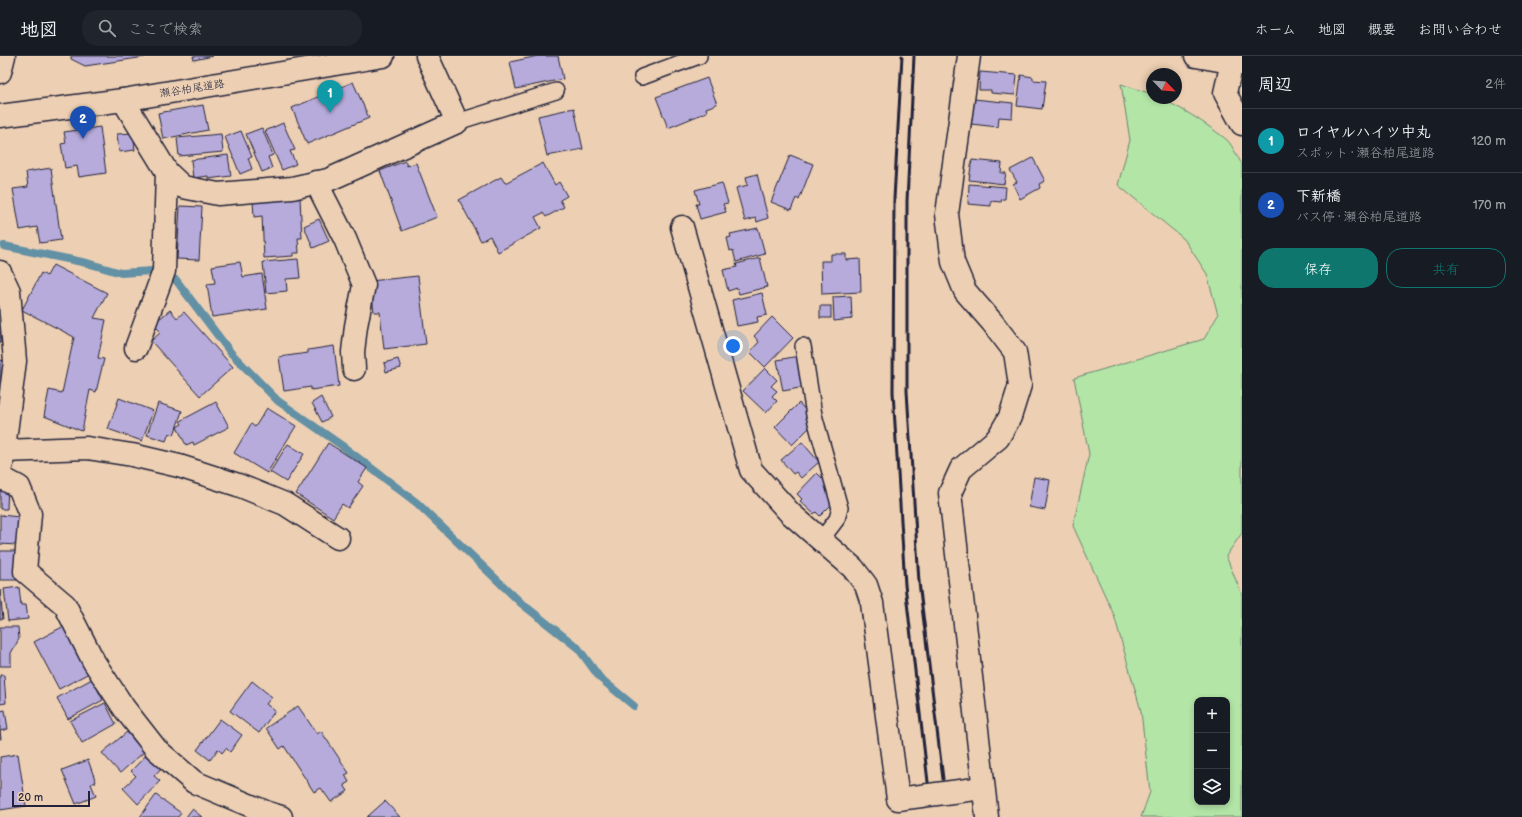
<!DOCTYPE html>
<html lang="ja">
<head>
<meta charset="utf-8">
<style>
  body { margin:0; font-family:"Balsamiq Sans","Klee One",sans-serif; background:#20242c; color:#f1f3f6 }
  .controls { position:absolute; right:12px; bottom:12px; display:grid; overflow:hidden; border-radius:8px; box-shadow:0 2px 6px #0003 }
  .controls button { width:36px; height:36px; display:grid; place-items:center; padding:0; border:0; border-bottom:1px solid #363941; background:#171b24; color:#f1f3f6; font:20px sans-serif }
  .compass { position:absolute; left:1146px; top:12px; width:36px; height:36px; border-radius:50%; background:#171b24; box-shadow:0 2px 6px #0003; rotate:115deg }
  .scale { position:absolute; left:12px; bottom:10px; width:78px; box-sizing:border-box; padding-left:4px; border:2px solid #22223b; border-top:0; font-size:11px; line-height:14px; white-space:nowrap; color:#22223b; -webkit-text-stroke:3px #edd0b3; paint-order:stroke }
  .you { position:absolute; left:733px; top:290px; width:14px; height:14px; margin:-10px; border:3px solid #fff; border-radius:50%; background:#1a73e8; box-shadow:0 0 0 6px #1a73e833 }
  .badge { display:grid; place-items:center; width:26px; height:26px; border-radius:50%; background:#0f766e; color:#fff; font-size:13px; font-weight:700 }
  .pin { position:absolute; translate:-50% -33px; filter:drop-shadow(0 1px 2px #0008) }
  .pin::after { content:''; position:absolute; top:21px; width:14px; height:12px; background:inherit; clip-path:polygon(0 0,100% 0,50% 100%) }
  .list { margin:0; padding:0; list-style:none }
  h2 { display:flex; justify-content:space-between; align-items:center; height:52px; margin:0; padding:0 16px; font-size:17px }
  h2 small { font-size:13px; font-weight:400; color:#9ea1a6 }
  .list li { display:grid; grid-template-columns:26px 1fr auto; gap:12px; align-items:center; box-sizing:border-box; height:64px; padding:0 16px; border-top:1px solid #363941 }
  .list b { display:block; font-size:15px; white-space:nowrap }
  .list p { margin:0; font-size:13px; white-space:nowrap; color:#9ea1a6 }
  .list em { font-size:13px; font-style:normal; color:#9ea1a6 }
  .actions { display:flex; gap:8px; padding:12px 16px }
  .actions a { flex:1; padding:9px 0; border:1px solid #0f766e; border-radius:16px; text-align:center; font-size:14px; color:#0f766e }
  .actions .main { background:#0f766e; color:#fff }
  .icon { flex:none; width:22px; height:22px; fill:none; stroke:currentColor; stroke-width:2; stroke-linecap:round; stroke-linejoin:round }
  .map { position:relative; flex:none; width:1242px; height:761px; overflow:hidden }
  header { display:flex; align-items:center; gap:24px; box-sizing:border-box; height:56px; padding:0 20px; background:#171b24; border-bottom:1px solid #363941 }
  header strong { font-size:19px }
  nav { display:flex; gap:22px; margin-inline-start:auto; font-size:14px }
  .search { width:280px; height:36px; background:#20242c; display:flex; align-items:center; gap:10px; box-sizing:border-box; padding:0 14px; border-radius:16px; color:#9ea1a6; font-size:15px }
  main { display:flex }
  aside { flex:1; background:#171b24 }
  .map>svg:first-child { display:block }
  .green { fill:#b2e5a6; stroke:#6a8470; fill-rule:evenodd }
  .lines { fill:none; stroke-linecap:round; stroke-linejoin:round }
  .stream { stroke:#6290a5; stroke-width:8 }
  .building { fill:#b7abdb; stroke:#22223b }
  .service-casing { stroke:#22223b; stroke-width:18 }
  .minor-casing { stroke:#22223b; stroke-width:25 }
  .secondary-casing { stroke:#22223b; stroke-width:25 }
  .service { stroke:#edd0b3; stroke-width:15 }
  .minor { stroke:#edd0b3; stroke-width:22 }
  .secondary { stroke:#edd0b3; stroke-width:22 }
  .rail { stroke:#22223b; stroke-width:3 }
  .labels { text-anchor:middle; stroke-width:4; stroke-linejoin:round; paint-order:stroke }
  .street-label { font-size:11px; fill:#22223b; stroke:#edd0b3 }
</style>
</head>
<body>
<header>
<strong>地図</strong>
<div class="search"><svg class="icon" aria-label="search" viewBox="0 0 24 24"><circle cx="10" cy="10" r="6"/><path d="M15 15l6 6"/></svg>ここで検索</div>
<nav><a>ホーム</a><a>地図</a><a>概要</a><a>お問い合わせ</a></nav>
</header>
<main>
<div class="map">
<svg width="1242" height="761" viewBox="0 0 1242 761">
  <rect width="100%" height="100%" fill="#edd0b3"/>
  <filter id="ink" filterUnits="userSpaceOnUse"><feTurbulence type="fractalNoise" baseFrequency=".025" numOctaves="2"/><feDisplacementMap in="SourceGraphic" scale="8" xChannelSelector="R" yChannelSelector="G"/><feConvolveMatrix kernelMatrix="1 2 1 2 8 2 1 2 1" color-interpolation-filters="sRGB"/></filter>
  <g filter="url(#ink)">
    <path class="green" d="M1121,28L1152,38V42C1170,42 1212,72 1227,84C1233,90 1237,101 1242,108V477L1226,500L1242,539V761H1141L1150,736L1141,655L1114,559L1073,470L1089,398L1074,322L1204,283L1218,259L1207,218L1184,183L1118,129L1130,84ZM1197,644H1227V746H1197Z"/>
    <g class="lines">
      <path class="stream" d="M4,190L87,207L121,217L152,215L176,224L231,297L278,345L341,389L417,447L521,547L578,592L600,622L634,650"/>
    </g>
    <g class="building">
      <path d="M71,0H144L145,1L85,10L71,3Z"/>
      <path d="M193,0H213L194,4Z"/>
      <path d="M538,0H558L563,23L516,33L510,6Z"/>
      <path d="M980,16L1017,19L1015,39L991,37V34H979Z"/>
      <path d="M1021,19L1033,21V24L1046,25L1042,53L1017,50Z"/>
      <path d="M707,22L717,48L706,52L707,56L668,72L656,41Z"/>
      <path d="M353,26L369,62L307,88L292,52Z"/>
      <path d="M974,43L1013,47L1012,62L999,61L998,71L971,68Z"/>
      <path d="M203,49L208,74L163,83L158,57Z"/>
      <path d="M574,52L583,93L547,100L538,60Z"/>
      <path d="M283,67L295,94L290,95L296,108L282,114L265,75Z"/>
      <path d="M100,71L106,117L79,121L77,110L65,112L61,88L66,87L64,76Z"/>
      <path d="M262,72L273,99L268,101L272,112L262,116L246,78Z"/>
      <path d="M241,75L252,101L248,102L252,113L240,118L225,81Z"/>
      <path d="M133,77L135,94L119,96L117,78Z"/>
      <path d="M221,78L223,96L179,100L177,82Z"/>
      <path d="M228,99L231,120L208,123V120L193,122L191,104Z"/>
      <path d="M790,99L813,108L799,144L796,142L791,154L771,146Z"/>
      <path d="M1033,102L1045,125L1039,128L1040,132L1020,143L1013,128L1017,126L1010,114Z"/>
      <path d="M972,104L1002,107L1001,117H1006L1004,128L969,124Z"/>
      <path d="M405,105L407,110L416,107L437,161L402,175L380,115Z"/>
      <path d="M543,107L555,129L559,126L567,140L560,144L564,151L546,161L543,157L535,161L541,172L498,196L490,180L481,185L459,144L501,121L505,127Z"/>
      <path d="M51,112L61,184L40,187L37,171L20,174L13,133L28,131L26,116Z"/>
      <path d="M757,118L768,162L757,166L756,162L745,165L736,132L748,129L746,121Z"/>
      <path d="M722,127L728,147L723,148L726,156L700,163L696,148H699L695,134Z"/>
      <path d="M969,128L1006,131L1005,143H1002L1001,146L991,145V150L968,148Z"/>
      <path d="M300,142L302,182H298L299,197H293V200L264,202L262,160L254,161L253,145Z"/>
      <path d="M180,150L202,151L199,204L177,203Z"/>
      <path d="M319,163L329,185L313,192L304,170Z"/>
      <path d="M758,172L765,198L736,206L733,194L730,195L727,182L731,181L730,178Z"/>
      <path d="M831,198H846V204L860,203L861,236L822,238L821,205H831Z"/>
      <path d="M760,202L767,231L739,238L737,232L728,235L723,214L737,211L736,208Z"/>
      <path d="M298,203L300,222L286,223L287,235L266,237L263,206Z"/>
      <path d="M240,206L243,221L262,218L267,253L212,261L207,228L215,227L212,210Z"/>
      <path d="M53,209L107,237L94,262L106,264L98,302L104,303L96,336L90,334L82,375L44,360L49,334L62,337L74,281L22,254L41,217L47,220Z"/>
      <path d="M418,220L426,288L384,293L380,256H374L370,225Z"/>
      <path d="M762,237L767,259L757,261L758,266L737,270L732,244Z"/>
      <path d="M851,240L852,263L834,265L833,241Z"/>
      <rect x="820" y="250" width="11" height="12"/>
      <path d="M0,251L8,279L0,287Z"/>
      <path d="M170,254L177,262L184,256L233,311L200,340L151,285L161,276L153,268Z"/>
      <path d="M772,261L793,282L765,311L750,296L759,286L754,280Z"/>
      <path d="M334,290L339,330L311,334V331L284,335L279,301L308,297V294Z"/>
      <path d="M799,300L805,331L783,335L777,304Z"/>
      <path d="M398,303L401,312L386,316L384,307Z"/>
      <path d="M0,304L5,305L0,327Z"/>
      <path d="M765,312L777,324L771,330L777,335L772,340L777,345L766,357L743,335Z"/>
      <path d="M321,341L331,361L322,366L312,347Z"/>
      <path d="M119,342L153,355L142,385L108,373Z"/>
      <path d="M216,346L229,371L194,389L193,386L186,389L177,371L182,368L180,365Z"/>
      <path d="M158,347L182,355L174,379L169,377L166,385L147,379Z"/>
      <path d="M799,347L809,358L805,361L812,369L792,389L775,371Z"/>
      <path d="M267,352L296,370L267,417L234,397L251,368L255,371Z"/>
      <path d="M802,386L819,406L801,422L796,416L793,418L781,404Z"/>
      <path d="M328,387L367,412L358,426L363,430L348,452L342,448L333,462L296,438Z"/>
      <path d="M288,388L304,398L286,426L270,416Z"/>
      <path d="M817,417L831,431L833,447L820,460L816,456L814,458L800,445L802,443L797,438Z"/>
      <path d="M1034,421L1050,424L1045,454L1029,451Z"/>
      <path d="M0,427L8,428L7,453H0Z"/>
      <path d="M0,459L20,461L17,489L0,488Z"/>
      <rect x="0" y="495" width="19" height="29"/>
      <path d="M19,531L21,549H26L28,563L8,565L4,533Z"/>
      <path d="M0,534L3,563H0Z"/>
      <path d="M66,569L91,616L59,633L34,586Z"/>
      <path d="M0,571H18L19,583L11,597V610H0Z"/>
      <path d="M0,619H4L6,647L0,648Z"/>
      <path d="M92,623L103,644L68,663L57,642Z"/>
      <path d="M252,625L272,641L266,648L275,655L259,677L230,655Z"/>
      <path d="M105,647L116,668L82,687L70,665Z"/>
      <path d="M298,650L317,678L321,675L349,717L345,719L349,726L344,729L348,735L331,746L321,732L314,736L284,690L280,693L266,672Z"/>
      <path d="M5,654L8,673L0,675L1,683H0V655Z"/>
      <path d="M220,663L242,679L230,696L226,692L222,697L218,693L210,704L197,694Z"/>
      <path d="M127,676L144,696L120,717L102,697Z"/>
      <path d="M148,697L162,711L154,720L160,725L138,748L123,732L136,720L131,715Z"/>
      <path d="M18,698L26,750L0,754V701Z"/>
      <path d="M88,704L96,726L91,728L96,740L76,748L62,714Z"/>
      <path d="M156,739L181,757L178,761H140Z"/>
      <path d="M385,745L400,761H367Z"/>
      <path d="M192,753L202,761H186Z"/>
    </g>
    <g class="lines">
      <g class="service-casing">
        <g id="service">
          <path d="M642,21L699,0"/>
          <path d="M457,66L556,35"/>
          <path d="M803,290L814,359L840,452L837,463L821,484"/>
        </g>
      </g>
      <g class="minor-casing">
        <g id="minor">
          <path d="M969,0L947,158L953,206L965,235L992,266L1015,296L1020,329L1010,361L998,382L961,413L950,437L987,761"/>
          <path d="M1232,6L1225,37L1242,68"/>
          <path d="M0,16L4,0"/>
          <path d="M123,44L167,116L183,131L218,138L292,132L328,124L457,66L427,0"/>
          <path d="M316,126L345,183L364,229L356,270L353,296L354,313"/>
          <path d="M682,171L751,414L790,457L853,512L866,529L872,547L898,743L983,732"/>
          <path d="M0,216L9,235L15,305L2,408"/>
          <path d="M136,292L164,215L167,116"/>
          <path d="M4,395L87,392L132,399L179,410L238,429L285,448L338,482"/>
          <path d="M0,421L19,431L30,458L25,515L65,549L94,606L124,652L156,693L194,726L268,757L281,761"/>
        </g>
      </g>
      <g class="secondary-casing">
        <g id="secondary">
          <path d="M1196,0L1242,8"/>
          <path d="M0,60L123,44L383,0"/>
        </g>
      </g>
      <use href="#service" class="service"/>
      <use href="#minor" class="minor"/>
      <use href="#secondary" class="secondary"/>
      <g class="rail">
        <path d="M902,0L894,143L893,336L905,529L928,726"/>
        <path d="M914,0L907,145V335L919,526L943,723"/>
      </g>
    </g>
  </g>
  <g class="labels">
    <g class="street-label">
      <text transform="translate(192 32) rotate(-9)" y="4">瀬谷柏尾道路</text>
    </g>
  </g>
</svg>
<div class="controls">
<button>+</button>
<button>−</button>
<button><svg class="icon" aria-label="layers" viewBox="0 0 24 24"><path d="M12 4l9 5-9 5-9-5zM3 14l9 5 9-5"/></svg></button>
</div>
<svg class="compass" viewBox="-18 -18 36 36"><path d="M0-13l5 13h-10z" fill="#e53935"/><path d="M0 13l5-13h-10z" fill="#9ea1a6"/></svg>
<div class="scale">20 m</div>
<div class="you"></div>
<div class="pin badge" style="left:330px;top:57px;background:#0f9aa8">1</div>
<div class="pin badge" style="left:83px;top:83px;background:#1a4fb4">2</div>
</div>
<aside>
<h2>周辺<small>2件</small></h2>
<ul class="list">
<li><span class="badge" style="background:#0f9aa8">1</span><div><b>ロイヤルハイツ中丸</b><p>スポット · 瀬谷柏尾道路</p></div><em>120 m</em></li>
<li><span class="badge" style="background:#1a4fb4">2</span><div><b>下新橋</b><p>バス停 · 瀬谷柏尾道路</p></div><em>170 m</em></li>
</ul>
<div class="actions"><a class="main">保存</a><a>共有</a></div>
</aside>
</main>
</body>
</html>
